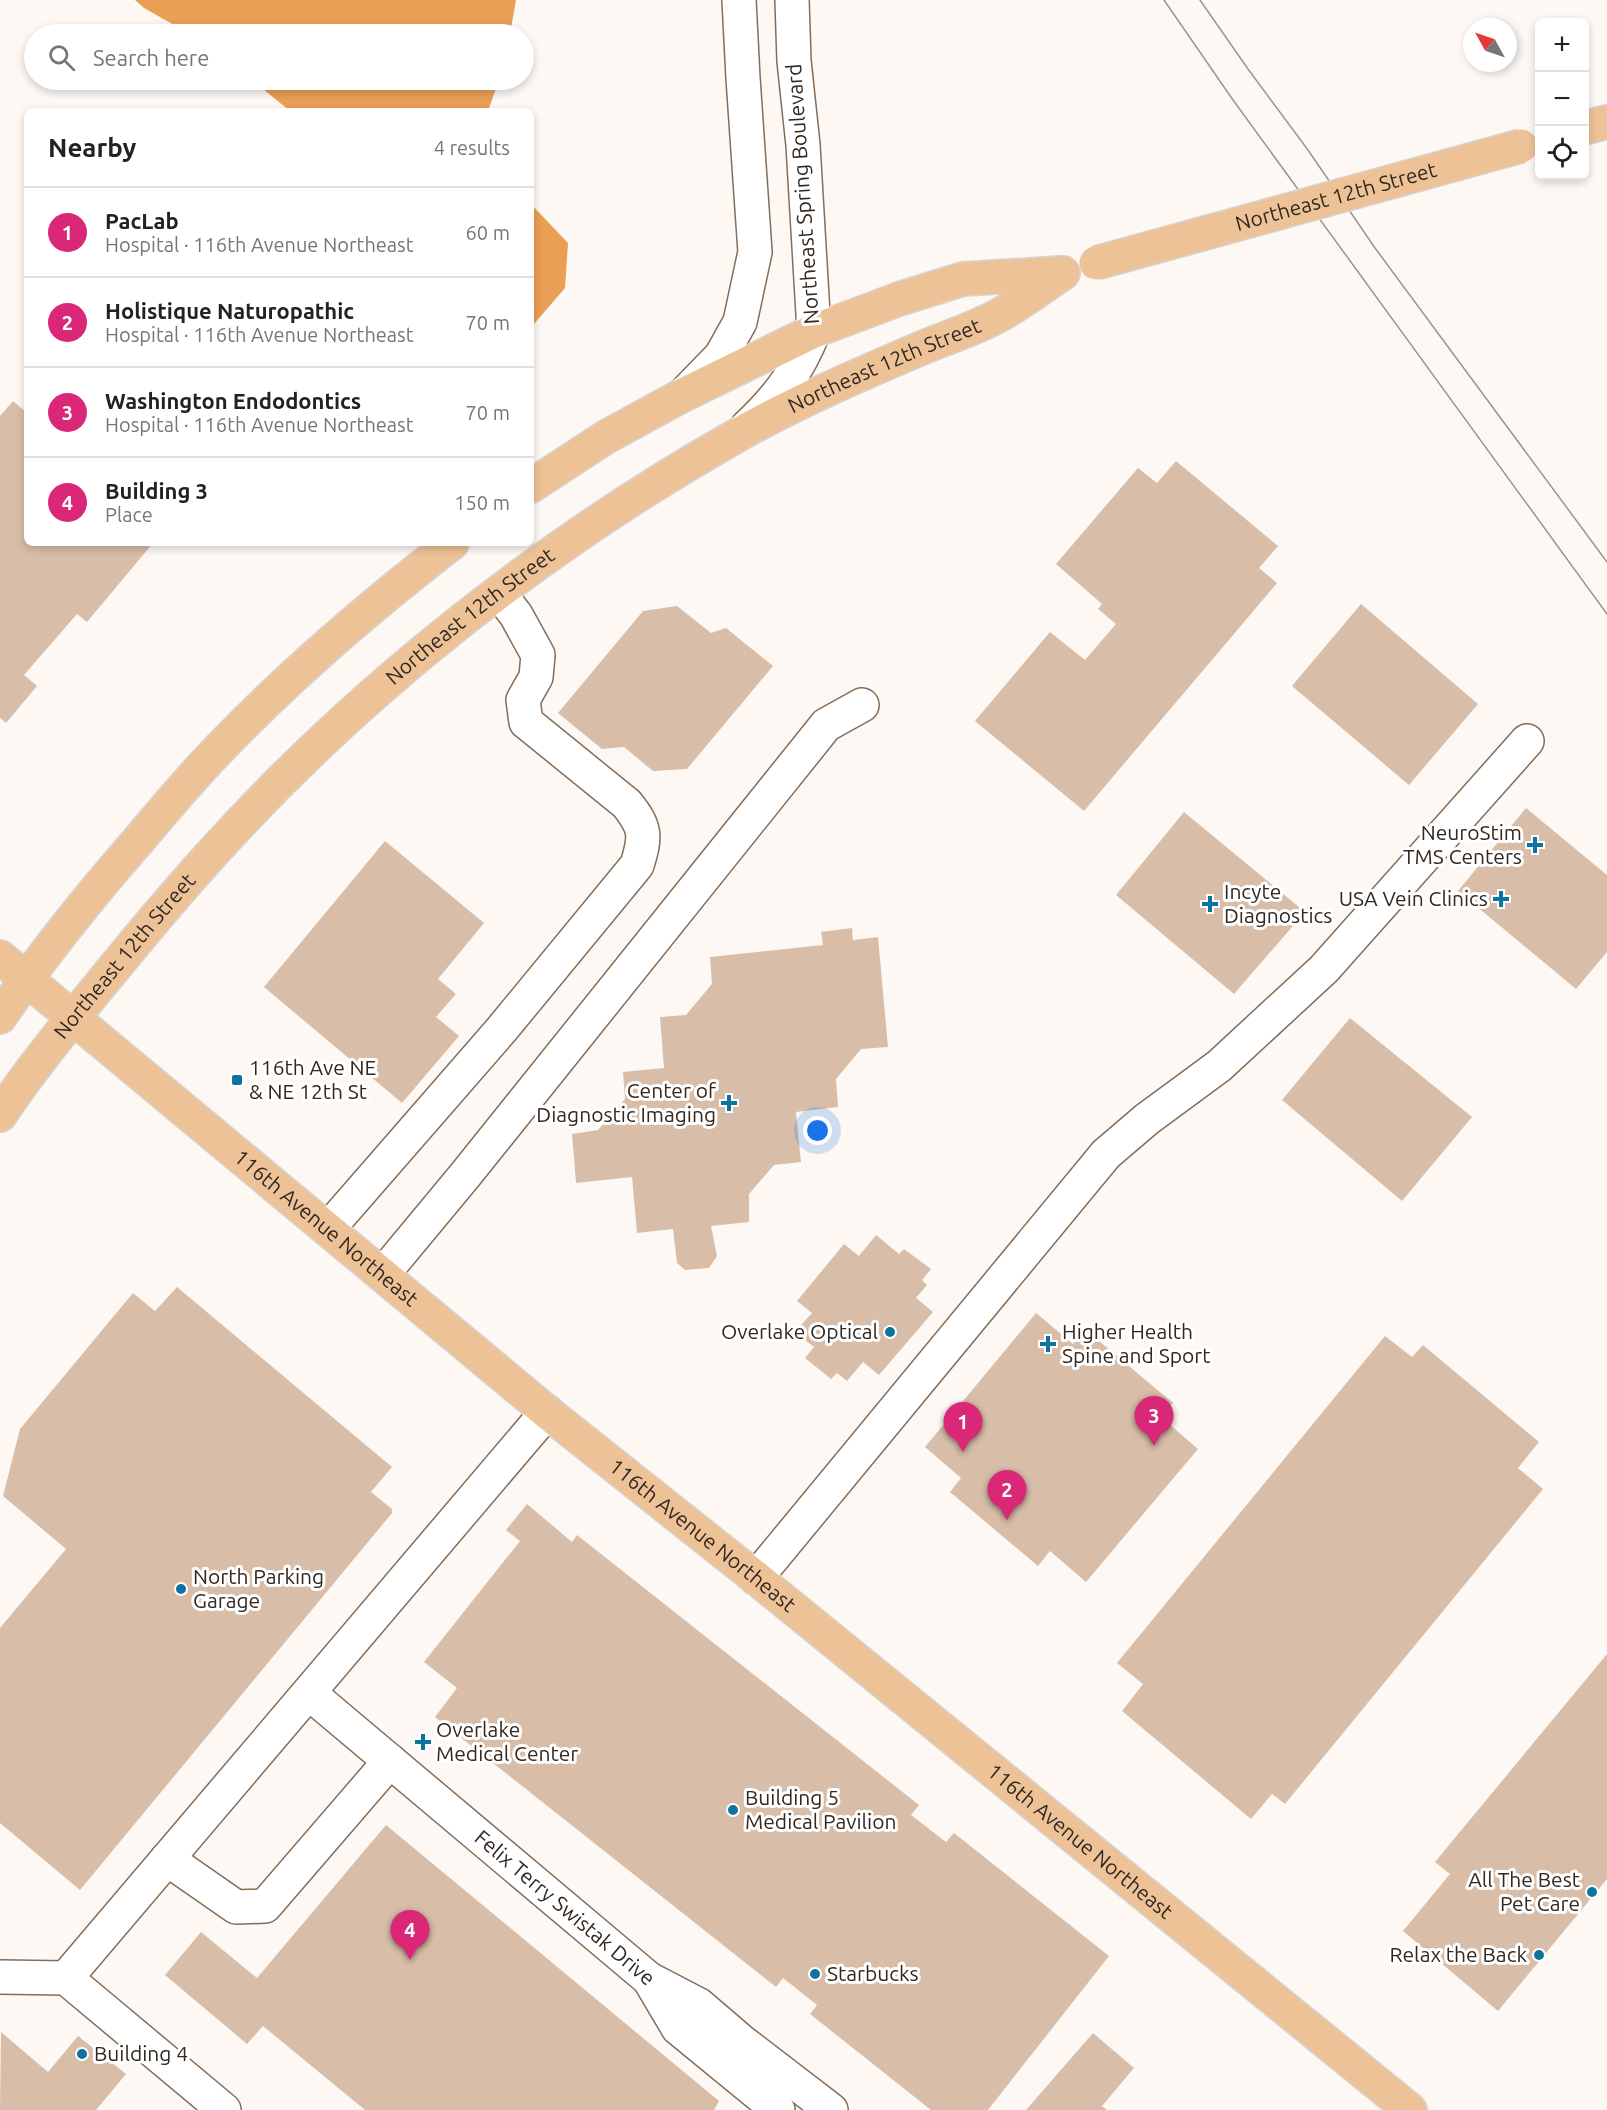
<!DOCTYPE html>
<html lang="en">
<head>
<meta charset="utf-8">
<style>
  body { margin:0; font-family:Ubuntu,sans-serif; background:#f6f6f6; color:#222 }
  .controls { position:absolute; right:18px; top:18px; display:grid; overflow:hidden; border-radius:9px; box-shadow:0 3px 9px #0003 }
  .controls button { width:54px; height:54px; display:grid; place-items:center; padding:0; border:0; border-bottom:2px solid #e0e0e0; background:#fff; color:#222; font:30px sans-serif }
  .compass { position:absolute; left:1463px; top:18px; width:54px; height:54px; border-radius:50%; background:#fff; box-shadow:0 3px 9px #0003; rotate:310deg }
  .you { position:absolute; left:818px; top:1131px; width:21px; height:21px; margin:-15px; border:4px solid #fff; border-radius:50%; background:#1a73e8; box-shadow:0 0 0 9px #1a73e833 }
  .badge { display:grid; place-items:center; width:39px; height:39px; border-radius:50%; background:#db2777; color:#fff; font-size:20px; font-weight:700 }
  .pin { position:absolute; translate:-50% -50px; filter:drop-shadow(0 2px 3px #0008) }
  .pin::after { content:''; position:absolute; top:32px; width:21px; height:18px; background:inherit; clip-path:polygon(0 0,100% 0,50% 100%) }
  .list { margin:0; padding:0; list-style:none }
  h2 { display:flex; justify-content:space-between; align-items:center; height:78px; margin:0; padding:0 24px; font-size:26px }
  h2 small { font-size:20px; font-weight:400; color:#767676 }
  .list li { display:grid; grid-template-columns:39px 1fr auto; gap:18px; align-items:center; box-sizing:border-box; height:90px; padding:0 24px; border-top:2px solid #e0e0e0 }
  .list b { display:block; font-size:22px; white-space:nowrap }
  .list p { margin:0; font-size:20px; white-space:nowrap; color:#767676 }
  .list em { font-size:20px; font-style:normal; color:#767676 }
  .icon { flex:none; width:33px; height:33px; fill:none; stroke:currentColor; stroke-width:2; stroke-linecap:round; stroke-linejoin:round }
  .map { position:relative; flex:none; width:1607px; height:2110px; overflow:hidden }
  .search { position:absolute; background:#fff; box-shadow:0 3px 9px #0003; left:24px; top:24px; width:510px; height:66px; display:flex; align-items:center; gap:15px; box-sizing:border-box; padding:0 21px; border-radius:33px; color:#767676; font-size:22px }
  .panel { position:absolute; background:#fff; box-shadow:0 3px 9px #0003; left:24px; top:108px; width:510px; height:438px; border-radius:9px }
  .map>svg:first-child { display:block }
  .forest { fill:#ea9f57 }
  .building { fill:#d8bea8 }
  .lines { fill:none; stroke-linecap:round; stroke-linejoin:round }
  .minor-casing { stroke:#846d59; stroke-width:36 }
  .major-casing { stroke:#d6d4d2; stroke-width:36 }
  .minor { stroke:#fff; stroke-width:33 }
  .major { stroke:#eec297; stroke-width:33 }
  .tram { stroke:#9c948e; stroke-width:1.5 }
  .major-bridge-casing { stroke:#d6d4d2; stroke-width:36; stroke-linecap:butt }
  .major-bridge { stroke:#eec297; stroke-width:33 }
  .poi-dot { fill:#0f73a0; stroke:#fff; stroke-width:2 }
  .labels { text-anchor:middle; stroke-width:6; stroke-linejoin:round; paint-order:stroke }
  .street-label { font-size:21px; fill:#322820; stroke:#fff }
  .poi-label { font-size:21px; fill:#322820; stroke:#fff; text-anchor:start }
</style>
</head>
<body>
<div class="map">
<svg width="1607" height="2110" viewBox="0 0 1607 2110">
  <rect width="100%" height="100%" fill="#fdf8f3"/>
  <g class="forest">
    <path d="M135,0H516L510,34H190L144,8Z"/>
    <path d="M252,80H499L488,111H290Z"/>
    <path d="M531,204L568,243L565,288L534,324H531Z"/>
  </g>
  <g class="building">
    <path d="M13,401L27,413V543H153L87,622L77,614L24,675L37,686L6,723L0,718V416Z"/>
    <path d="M1176,461L1278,546L1259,568L1277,583L1084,811L975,721L1050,632L1085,660L1116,624L1098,609L1102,604L1056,564L1138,468L1157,483Z"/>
    <path d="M1361,604L1478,704L1409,785L1292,686Z"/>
    <path d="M677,606L711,633L726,628L773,666L687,769L653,771L624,747L602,749L558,713L643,611Z"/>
    <path d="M1526,808L1607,875V952L1576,989L1458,891Z"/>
    <path d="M1184,812L1305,912L1234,994L1116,895Z"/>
    <path d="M385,841L484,923L438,979L456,994L436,1017L459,1036L402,1103L264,987Z"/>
    <path d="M852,928L853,940L878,937L888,1047L861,1049L836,1079L838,1107L796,1112L801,1162L774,1165L749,1194V1222L711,1226L717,1256L709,1268L685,1270L677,1263L673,1229L637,1233L632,1177L576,1183L572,1134L598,1130L625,1099L623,1072L664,1068L660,1017L686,1015L712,984L710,957L823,945L821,932Z"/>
    <path d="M1350,1018L1472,1117L1402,1201L1282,1100Z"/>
    <path d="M876,1235L899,1254L904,1249L931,1269L922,1280L927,1285L916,1298L933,1312L879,1375L863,1362L847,1381L837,1373L831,1379L805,1358L814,1347L795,1332L812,1313L797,1301L844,1244L859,1256Z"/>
    <path d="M177,1287L392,1467L371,1492L392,1509V1513L80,1890L0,1823V1628L66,1549L3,1496L20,1429L133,1293L155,1311Z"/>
    <path d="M1036,1313L1073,1344L1086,1330L1173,1403L1161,1417L1198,1449L1086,1582L1050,1551L1038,1566L950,1492L961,1478L925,1447Z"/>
    <path d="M1385,1336L1412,1357L1423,1345L1539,1442L1518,1468L1543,1489L1285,1804L1272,1794L1251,1819L1122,1711L1143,1684L1117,1663Z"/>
    <path d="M527,1504L572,1542L577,1535L919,1805L911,1815L946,1842L954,1833L1109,1956L988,2110H931L810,2014L817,2005L783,1978L776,1987L435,1717L457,1688L424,1662L520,1541L506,1530Z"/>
    <path d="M1607,1654V1879L1498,2011L1403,1931L1450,1874L1435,1862Z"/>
    <path d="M386,1825L719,2101L714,2110H365L263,2026L247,2044L165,1975L201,1932L257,1978Z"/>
    <path d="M1,2032L48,2072L78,2036L126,2074L96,2110H0Z"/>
    <path d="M1093,2033L1134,2068L1102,2106L1107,2110H1026Z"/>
  </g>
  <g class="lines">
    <g class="minor-casing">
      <g id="minor">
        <path d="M686,392L721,356L740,322L755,252L743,78L739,0"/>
        <path d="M747,427C778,398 798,371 814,331L803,145L794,61L792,0"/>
        <path d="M328,1229L502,1029L637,865C646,836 646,828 627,804L526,722L523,700L536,677L538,655L516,615L499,593"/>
        <path d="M383,1274L466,1174L826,725L862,705"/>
        <path d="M756,1578L1106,1154L1147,1119L1219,1066L1324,969L1527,741"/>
        <path id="s1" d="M309,1693L649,1979L699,2005L741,2041L831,2110"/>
        <path d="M167,1859L236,1907L265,1906L390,1761"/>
        <path d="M0,1977L66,1978L224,2110"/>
        <path d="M66,1978L547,1412"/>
        <path d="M649,1979L678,2028L778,2110"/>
      </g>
    </g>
    <g class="major-casing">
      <g id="major">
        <path d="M1584,128L1607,122"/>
        <path d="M531,486L606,437L683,395L814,331L899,299L963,279L1060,273"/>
        <path id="s2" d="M0,957L547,1412L756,1578L1410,2110"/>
        <path d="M0,1017C42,955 88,898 137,842C163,811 190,779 218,750C290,675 369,607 452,543"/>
        <path id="s3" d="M0,1115C36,1061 78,1012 119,962C151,923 184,884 218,847C364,686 547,543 736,436C794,403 856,376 917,350C940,340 965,332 988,321C1014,309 1039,289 1063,273"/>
      </g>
    </g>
    <use href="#minor" class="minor"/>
    <use href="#major" class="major"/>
    <g class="tram">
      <path d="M1164,0L1233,100L1607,614"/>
      <path d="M1200,0L1248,69L1308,150L1375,248L1607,562"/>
    </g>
    <g class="major-bridge-casing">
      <g id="major-bridge">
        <path id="s4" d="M1096,263L1521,146"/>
      </g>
    </g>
    <use href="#major-bridge" class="major-bridge"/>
  </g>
  <g class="poi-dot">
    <path d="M1532 836h6v6h6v6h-6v6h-6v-6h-6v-6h6z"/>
    <path d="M1498 890h6v6h6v6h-6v6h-6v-6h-6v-6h6z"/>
    <path d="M1207 895h6v6h6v6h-6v6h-6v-6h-6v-6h6z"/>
    <rect x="231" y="1074" width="12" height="12" rx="3"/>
    <path d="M726 1094h6v6h6v6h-6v6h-6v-6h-6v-6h6z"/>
    <circle cx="890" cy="1332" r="6"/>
    <path d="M1045 1335h6v6h6v6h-6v6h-6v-6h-6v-6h6z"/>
    <circle cx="181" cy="1589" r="6"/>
    <path d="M420 1733h6v6h6v6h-6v6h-6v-6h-6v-6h6z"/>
    <circle cx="733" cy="1810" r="6"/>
    <circle cx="1592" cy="1892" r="6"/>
    <circle cx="1539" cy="1955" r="6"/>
    <circle cx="815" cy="1974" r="6"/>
    <circle cx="82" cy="2054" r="6"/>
  </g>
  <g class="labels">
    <g class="street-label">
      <text transform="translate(803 194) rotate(-94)" y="7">Northeast Spring Boulevard</text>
      <text dy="7" stroke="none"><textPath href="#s4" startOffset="249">Northeast 12th Street</textPath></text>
      <text dy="7" stroke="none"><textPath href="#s3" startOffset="1174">Northeast 12th Street</textPath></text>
      <text dy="7" stroke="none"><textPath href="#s3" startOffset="688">Northeast 12th Street</textPath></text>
      <text dy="7" stroke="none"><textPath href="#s3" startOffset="202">Northeast 12th Street</textPath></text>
      <text dy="7" stroke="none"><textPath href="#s2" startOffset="424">116th Avenue Northeast</textPath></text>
      <text dy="7" stroke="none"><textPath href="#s2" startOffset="910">116th Avenue Northeast</textPath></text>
      <text dy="7" stroke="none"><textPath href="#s2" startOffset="1396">116th Avenue Northeast</textPath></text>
      <text dy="7" stroke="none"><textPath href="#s1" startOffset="334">Felix Terry Swistak Drive</textPath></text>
    </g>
    <g class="poi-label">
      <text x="1522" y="840" text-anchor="end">NeuroStim<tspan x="1522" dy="24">TMS Centers</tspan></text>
      <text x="1224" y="899">Incyte<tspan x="1224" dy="24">Diagnostics</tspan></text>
      <text x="1488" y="906" text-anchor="end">USA Vein Clinics</text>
      <text x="249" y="1075">116th Ave NE<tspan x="249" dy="24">&amp; NE 12th St</tspan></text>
      <text x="716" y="1098" text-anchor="end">Center of<tspan x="716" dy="24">Diagnostic Imaging</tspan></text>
      <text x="878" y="1339" text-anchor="end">Overlake Optical</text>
      <text x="1062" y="1339">Higher Health<tspan x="1062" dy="24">Spine and Sport</tspan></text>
      <text x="193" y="1584">North Parking<tspan x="193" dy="24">Garage</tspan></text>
      <text x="436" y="1737">Overlake<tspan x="436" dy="24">Medical Center</tspan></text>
      <text x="745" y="1805">Building 5<tspan x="745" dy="24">Medical Pavilion</tspan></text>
      <text x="1580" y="1887" text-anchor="end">All The Best<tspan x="1580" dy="24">Pet Care</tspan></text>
      <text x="1527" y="1962" text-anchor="end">Relax the Back</text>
      <text x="827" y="1981">Starbucks</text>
      <text x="94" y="2061">Building 4</text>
    </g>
  </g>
</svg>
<div class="controls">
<button>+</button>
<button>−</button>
<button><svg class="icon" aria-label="locate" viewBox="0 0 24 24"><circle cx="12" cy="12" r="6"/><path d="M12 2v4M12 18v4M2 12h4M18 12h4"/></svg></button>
</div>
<svg class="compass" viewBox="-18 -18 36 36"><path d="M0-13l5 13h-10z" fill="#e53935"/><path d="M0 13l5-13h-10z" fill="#767676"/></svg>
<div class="you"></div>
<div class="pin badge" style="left:963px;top:1452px">1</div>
<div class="pin badge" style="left:1007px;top:1520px">2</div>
<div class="pin badge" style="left:1154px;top:1446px">3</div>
<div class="pin badge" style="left:410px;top:1960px">4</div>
<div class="search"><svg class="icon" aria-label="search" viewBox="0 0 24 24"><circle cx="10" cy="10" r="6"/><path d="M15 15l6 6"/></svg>Search here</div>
<section class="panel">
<h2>Nearby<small>4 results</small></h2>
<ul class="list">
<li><span class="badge">1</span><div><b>PacLab</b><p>Hospital · 116th Avenue Northeast</p></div><em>60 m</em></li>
<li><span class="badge">2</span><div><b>Holistique Naturopathic</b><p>Hospital · 116th Avenue Northeast</p></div><em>70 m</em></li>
<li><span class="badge">3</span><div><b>Washington Endodontics</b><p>Hospital · 116th Avenue Northeast</p></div><em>70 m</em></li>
<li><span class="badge">4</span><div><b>Building 3</b><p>Place</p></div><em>150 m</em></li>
</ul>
</section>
</div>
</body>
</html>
